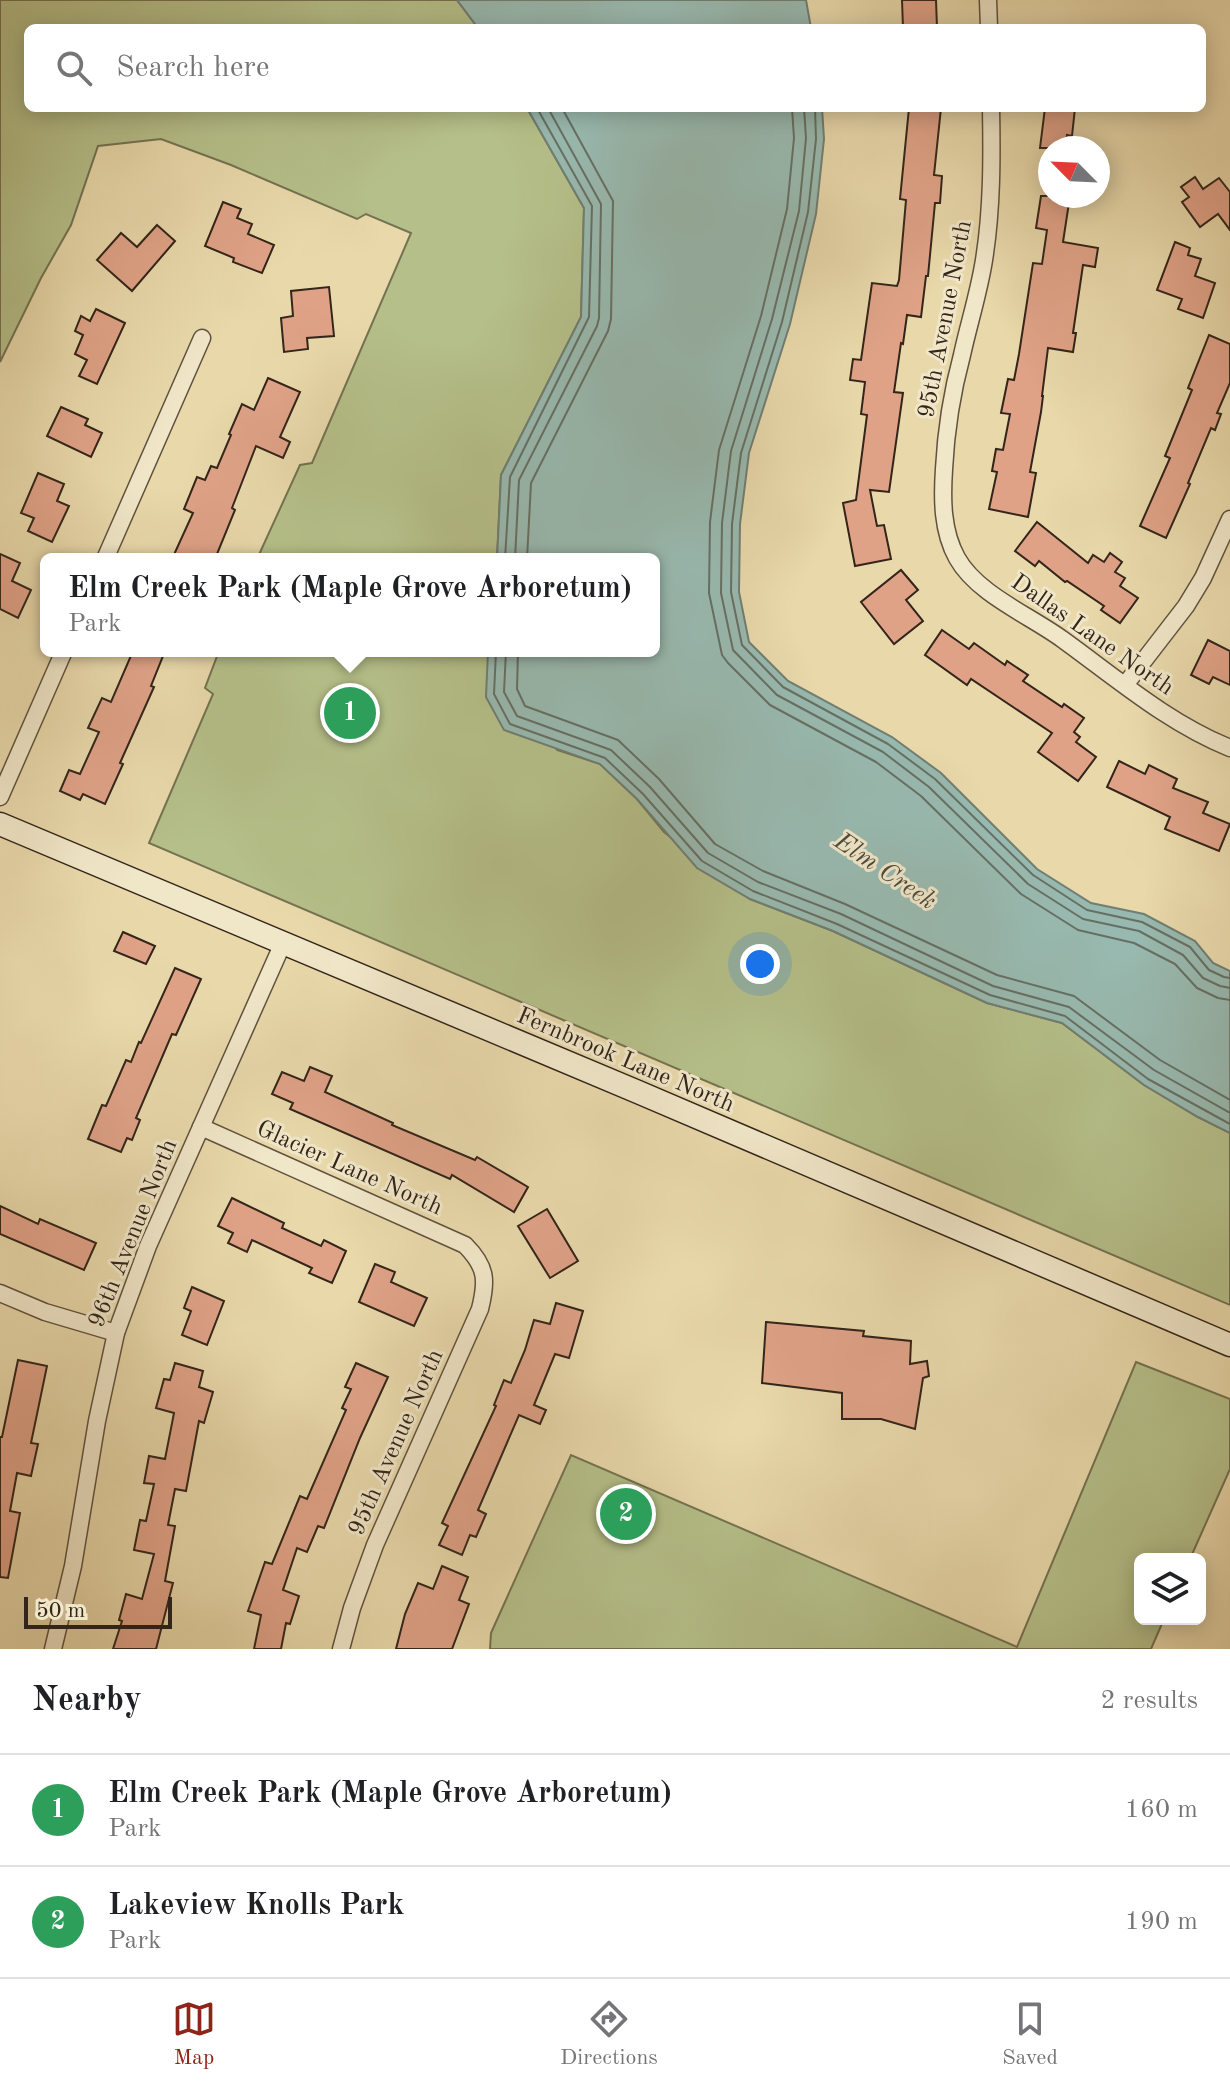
<!DOCTYPE html>
<html lang="en">
<head>
<meta charset="utf-8">
<style>
  body { margin:0; font-family:"Old Standard TT",serif; background:#f2f2f2; color:#202124 }
  .controls { position:absolute; right:24px; bottom:24px; display:grid; overflow:hidden; border-radius:12px; box-shadow:0 4px 20px #0003 }
  .controls button { width:72px; height:72px; display:grid; place-items:center; padding:0; border:0; border-bottom:2px solid #e0e0e0; background:#fff; color:#202124; font:40px sans-serif }
  .compass { position:absolute; left:1038px; top:136px; width:72px; height:72px; border-radius:50%; background:#fff; box-shadow:0 4px 20px #0003; rotate:294deg }
  .scale { position:absolute; left:24px; bottom:20px; width:148px; box-sizing:border-box; padding-left:8px; border:4px solid #33251a; border-top:0; font-size:22px; line-height:28px; white-space:nowrap; color:#33251a; -webkit-text-stroke:6px #f0e6c8; paint-order:stroke }
  .you { position:absolute; left:760px; top:964px; width:28px; height:28px; margin:-20px; border:6px solid #fff; border-radius:50%; background:#1a73e8; box-shadow:0 0 0 12px #1a73e833 }
  .badge { display:grid; place-items:center; width:52px; height:52px; border-radius:50%; background:#8f2418; color:#fff; font-size:26px; font-weight:700 }
  .pin { position:absolute; translate:-50% -50%; border:4px solid #fff; box-shadow:0 2px 8px #0006 }
  .popup { position:absolute; left:40px; top:553px; width:620px; height:104px; box-sizing:border-box; display:grid; place-content:center; border-radius:12px; background:#fff; filter:drop-shadow(0 2px 6px #0005); font-size:26px; white-space:nowrap; color:#757577 }
  .popup b { font-size:30px; color:#202124 }
  .popup::after { content:''; position:absolute; left:50%; top:100%; margin-left:-16px; border:16px solid transparent; border-top-color:#fff }
  .list { margin:0; padding:0; list-style:none }
  h2 { display:flex; justify-content:space-between; align-items:center; height:104px; margin:0; padding:0 32px; font-size:34px }
  h2 small { font-size:26px; font-weight:400; color:#757577 }
  .list li { display:grid; grid-template-columns:52px 1fr auto; gap:24px; align-items:center; box-sizing:border-box; height:112px; padding:0 32px; border-top:2px solid #e0e0e0 }
  .list b { display:block; font-size:30px; white-space:nowrap }
  .list p { margin:0; font-size:26px; white-space:nowrap; color:#757577 }
  .list em { font-size:26px; font-style:normal; color:#757577 }
  .icon { flex:none; width:44px; height:44px; fill:none; stroke:currentColor; stroke-width:2; stroke-linecap:round; stroke-linejoin:round }
  .map { position:relative; flex:none; width:1230px; height:1649px; overflow:hidden }
  .search { position:absolute; background:#fff; box-shadow:0 4px 20px #0003; left:24px; right:24px; top:24px; height:88px; display:flex; align-items:center; gap:20px; box-sizing:border-box; padding:0 28px; border-radius:12px; color:#757577; font-size:30px }
  .sheet { height:328px; background:#fff }
  nav { display:flex; justify-content:space-around; align-items:center; box-sizing:border-box; height:112px; border-top:2px solid #e0e0e0; background:#fff; font-size:22px; color:#757577 }
  nav a { display:grid; justify-items:center; gap:4px }
  nav .on { color:#8f2418 }
  .map>svg:first-child { display:block }
  .green { fill:#b5bf89; stroke:#747252; stroke-width:2 }
  .water { fill:#98b9af; stroke:#707e73; stroke-width:2 }
  .lines { fill:none; stroke-linecap:round; stroke-linejoin:round }
  .shore { stroke:#666f64; stroke-width:2 }
  .building { fill:#dfa287; stroke:#33251a; stroke-width:2 }
  .street-casing { stroke:#60523e; stroke-width:19 }
  .secondary-casing { stroke:#33251a; stroke-width:25 }
  .street { stroke:#f0e6c8; stroke-width:16 }
  .secondary { stroke:#f0e6c8; stroke-width:22 }
  .labels { text-anchor:middle; stroke-width:6; stroke-linejoin:round; paint-order:stroke }
  .street-label { font-size:24px; fill:#33251a; stroke:#f0e6c8 }
  .water-label { font-size:26px; font-style:italic; fill:#4c4a3f; stroke:#f0e6c8 }
</style>
</head>
<body>
<div class="map">
<svg width="1230" height="1649" viewBox="0 0 1230 1649">
  <rect width="100%" height="100%" fill="#e8d8aa"/>
  <filter id="stains"><feTurbulence type="fractalNoise" baseFrequency=".0025" numOctaves="4"/><feColorMatrix values="0 0 0 0 .2 0 0 0 0 .09 0 0 0 0 .02 0 0 0 .5 -.17"/></filter>
  <radialGradient id="worn" r=".72"><stop offset=".6" stop-color="#630" stop-opacity="0"/><stop offset="1" stop-color="#630" stop-opacity=".3"/></radialGradient>
  <g class="green">
    <path d="M0,0H457L478,28H28V108H527L584,208L581,317L501,475L497,559H257L300,465L312,463L411,233L366,214L357,219L231,165L161,139L98,146L71,225L41,278L0,362Z"/>
    <path d="M219,651H488L557,750L600,764L637,799L664,832L750,899L833,931L987,1003L1062,1023L1144,1085L1198,1117L1230,1133V1305L149,843L213,694L205,688Z"/>
    <path d="M1136,1362L1230,1399V1469L1190,1559H1140V1619H1164L1151,1649H490L491,1633L571,1455L1017,1647Z"/>
  </g>
  <g class="water">
    <path d="M457,0H806L811,28H478Z"/>
    <path d="M527,108H822L824,139L816,214L790,324L749,453L740,524L739,592L749,642L788,681L892,737L941,773L1037,869L1091,903L1144,914L1195,941L1213,963L1230,971V1133L1198,1117L1144,1085L1062,1023L987,1003L833,931L750,899L697,868L637,799L600,764L504,730L486,697L488,651H654V559H497L501,475L581,317L584,208Z"/>
  </g>
  <g class="lines">
    <g class="shore">
      <path d="M792,108L794,138L787,209L761,316L719,450L710,522L709,593L722,655L728,663L770,705L876,762L921,796L1021,894L1078,930L1134,943L1175,964L1197,988L1218,998L1230,1000"/>
      <path d="M804,108L806,138L799,211L772,319L731,451L722,523L721,593L733,650L777,695L883,752L929,787L1028,884L1083,919L1139,931L1183,955L1203,978L1220,986L1230,988"/>
      <path d="M815,108L816,139L808,212L782,322L741,453L732,524L731,592L742,645L783,687L888,744L935,779L1033,875L1087,910L1142,922L1190,947L1209,970L1224,977L1230,978"/>
      <path d="M505,559L510,477L589,317L592,206L537,108"/>
      <path d="M515,559L519,480L597,326L599,318L601,204L548,108"/>
      <path d="M527,559L531,483L608,331L611,319L613,201L562,108"/>
      <path d="M496,651L494,694L510,724L605,758L643,794L702,861L753,891L837,924L990,995L1065,1016L1148,1079L1230,1124"/>
      <path d="M506,651L504,692L517,716L611,750L650,787L708,853L758,882L841,914L993,986L1069,1007L1154,1070L1230,1113"/>
      <path d="M518,651L517,689L525,706L618,740L659,779L715,844L763,871L845,904L997,975L1074,996L1160,1060L1230,1100"/>
    </g>
  </g>
  <g class="building">
    <path d="M902,0H936L937,28H903Z"/>
    <path d="M909,108H941L934,175L942,176L940,203H935L928,276H926L921,317L907,315L903,344L901,343L894,392L903,393L889,492L870,490L877,526L884,525L891,559L855,566L843,503L856,500L867,415L861,414L865,382L850,380L853,359L861,360L872,283L897,286L899,280L906,200L900,199Z"/>
    <path d="M1045,108H1075L1072,136L1067,135L1066,148H1040Z"/>
    <path d="M1195,177L1203,189L1219,178L1230,192V230L1218,214L1200,227L1182,202L1189,197L1181,187Z"/>
    <path d="M1041,196H1070L1063,242L1098,248L1095,267L1083,265L1073,333H1076L1073,352L1048,348L1042,396H1043L1041,412L1030,472L1036,473L1028,517L989,509L997,472L992,471L996,449L1003,450L1010,414L1001,413L1008,379L1014,380L1019,354L1033,263L1042,264L1047,230L1036,228Z"/>
    <path d="M223,202L241,209L237,218L252,224L248,234L274,245L262,273L233,262L234,258L205,246Z"/>
    <path d="M157,225L175,241L132,291L97,260L121,233L137,247Z"/>
    <path d="M1175,242L1190,248L1188,255L1201,259L1195,276L1215,283L1203,318L1178,309L1182,299L1157,290Z"/>
    <path d="M329,287L334,336L307,338L308,349L284,352L281,318L293,316L291,291Z"/>
    <path d="M96,309L125,323L97,384L79,376L87,360L75,354L83,335L75,331L81,316L90,321Z"/>
    <path d="M1209,335L1230,344V383L1217,413L1221,414L1215,430L1211,428L1188,483L1190,484L1166,538L1140,526L1170,458L1165,456L1192,390L1188,388Z"/>
    <path d="M268,378L300,392L280,437L290,442L283,458L256,446L232,508L235,510L215,559H172L193,513L184,509L197,477L205,480L211,466L217,468L231,435L229,434L242,404L254,410Z"/>
    <path d="M61,407L88,419L85,425L102,433L91,457L47,436Z"/>
    <path d="M38,473L64,484L57,501L69,506L52,542L28,531L34,518L21,513Z"/>
    <path d="M1037,522L1088,563L1093,555L1104,562L1110,553L1122,562L1115,572L1125,578L1120,586L1138,598L1120,623L1101,610L1104,606L1067,581L1065,582L1039,561L1035,566L1015,551Z"/>
    <path d="M0,554L20,563L12,581L31,590L18,618L0,609Z"/>
    <path d="M901,570L918,590L906,600L923,621L894,644L861,602Z"/>
    <path d="M942,630L969,649L974,643L1005,665L1007,661L1028,675L1023,681L1062,707L1064,704L1084,718L1074,732L1080,737L1076,742L1096,757L1078,781L1038,752L1052,733L971,679L967,685L925,655Z"/>
    <path d="M1208,640L1230,651V685L1213,677L1209,684L1191,675Z"/>
    <path d="M133,651H165L151,686L154,687L120,763L123,764L105,804L83,794L80,800L60,791L69,770L80,774L99,732L88,728L102,698L111,702Z"/>
    <path d="M1119,761L1145,774L1149,765L1177,779L1173,788L1208,802L1203,813L1230,824L1219,851L1165,829L1170,817L1107,787Z"/>
    <path d="M123,932L155,946L146,964L114,951Z"/>
    <path d="M175,968L201,979L176,1035L172,1034L136,1118L140,1120L132,1140L127,1138L121,1152L88,1139L102,1105L106,1106L126,1060L131,1062L139,1042L141,1043Z"/>
    <path d="M310,1067L332,1076L325,1092L393,1123L392,1125L475,1160L477,1157L528,1187L514,1212L452,1175L450,1179L290,1109L293,1103L272,1094L282,1072L304,1081Z"/>
    <path d="M232,1198L284,1223L282,1228L321,1246L324,1240L346,1251L332,1283L309,1273L312,1268L252,1240L247,1252L228,1243L233,1233L218,1226Z"/>
    <path d="M0,1206L38,1224L40,1219L96,1243L84,1270L0,1234Z"/>
    <path d="M547,1209L578,1261L550,1278L518,1226Z"/>
    <path d="M375,1264L395,1272L391,1282L427,1298L414,1326L359,1302Z"/>
    <path d="M192,1287L224,1301L207,1345L182,1335L191,1311L184,1308Z"/>
    <path d="M556,1303L583,1311L569,1358L555,1354L534,1405L546,1410L540,1424L519,1415L478,1510L486,1514L476,1537L470,1535L462,1555L439,1545L448,1526L442,1523L496,1406L494,1405L504,1380L511,1383L525,1350L534,1320L550,1324Z"/>
    <path d="M766,1322L864,1331L863,1336L911,1341L910,1364L927,1361L929,1376L923,1378L915,1429L881,1419H842V1393L762,1383Z"/>
    <path d="M18,1360L47,1366L31,1443L38,1444L31,1476L17,1473L10,1511L20,1513L8,1578L0,1577V1437H2Z"/>
    <path d="M175,1363L203,1371L199,1387L213,1392L204,1423L199,1421L186,1491L175,1489L168,1525L175,1526L165,1581L173,1583L156,1649H113L122,1621L119,1620L126,1594L142,1599L154,1554L134,1550L140,1520L146,1521L154,1484L144,1483L149,1456L165,1459L174,1413L156,1408L164,1379L170,1380Z"/>
    <path d="M356,1363L388,1377L360,1438L324,1528L318,1526L307,1552L297,1548L283,1590L299,1596L290,1624L286,1623L281,1649H254L261,1615L248,1611L265,1562L272,1564L300,1496L307,1499L346,1410L342,1408L351,1389L345,1387Z"/>
    <path d="M442,1566L468,1577L459,1600L469,1604L452,1649H396L405,1614L418,1583L433,1589Z"/>
  </g>
  <g class="lines">
    <g class="street-casing">
      <g id="street">
        <path d="M988,0L989,28"/>
        <path d="M991,108C992,158 992,210 984,260C979,292 969,323 962,355C952,392 946,430 944,469C942,499 942,531 957,558C977,594 1029,615 1062,639C1116,678 1168,723 1230,748"/>
        <path d="M105,559L202,338"/>
        <path d="M1125,685L1186,606L1203,578L1230,519"/>
        <path d="M0,797L64,651"/>
        <path d="M201,1127L465,1245C487,1267 487,1281 480,1309L375,1545L352,1608L341,1649"/>
        <path d="M0,1293L45,1312L116,1333"/>
        <path d="M53,1649L73,1566L97,1421L116,1333L148,1246L283,943"/>
      </g>
    </g>
    <g class="secondary-casing">
      <path id="secondary" d="M0,824L638,1092L1230,1345"/>
    </g>
    <use href="#street" class="street"/>
    <use href="#secondary" class="secondary"/>
  </g>
  <g class="labels">
    <g class="street-label">
      <text transform="translate(944 319) rotate(-79)" y="8">95th Avenue North</text>
      <text transform="translate(1093 634) rotate(35)" y="8">Dallas Lane North</text>
      <text transform="translate(626 1059) rotate(23)" y="8">Fernbrook Lane North</text>
      <text transform="translate(350 1167) rotate(24)" y="8">Glacier Lane North</text>
      <text transform="translate(132 1233) rotate(-68)" y="8">96th Avenue North</text>
      <text transform="translate(395 1442) rotate(-66)" y="8">95th Avenue North</text>
    </g>
    <g class="water-label">
      <text transform="translate(886 870) rotate(34)" y="9">Elm Creek</text>
    </g>
  </g>
  <rect width="100%" height="100%" filter="url(#stains)"/>
  <rect width="100%" height="100%" fill="url(#worn)"/>
</svg>
<div class="controls">
<button><svg class="icon" aria-label="layers" viewBox="0 0 24 24"><path d="M12 4l9 5-9 5-9-5zM3 14l9 5 9-5"/></svg></button>
</div>
<svg class="compass" viewBox="-18 -18 36 36"><path d="M0-13l5 13h-10z" fill="#e53935"/><path d="M0 13l5-13h-10z" fill="#757577"/></svg>
<div class="scale">50 m</div>
<div class="you"></div>
<div class="pin badge" style="left:350px;top:713px;background:#2e9e5b">1</div>
<div class="popup"><b>Elm Creek Park (Maple Grove Arboretum)</b>Park</div>
<div class="pin badge" style="left:626px;top:1514px;background:#2e9e5b">2</div>
<div class="search"><svg class="icon" aria-label="search" viewBox="0 0 24 24"><circle cx="10" cy="10" r="6"/><path d="M15 15l6 6"/></svg>Search here</div>
</div>
<section class="sheet">
<h2>Nearby<small>2 results</small></h2>
<ul class="list">
<li><span class="badge" style="background:#2e9e5b">1</span><div><b>Elm Creek Park (Maple Grove Arboretum)</b><p>Park</p></div><em>160 m</em></li>
<li><span class="badge" style="background:#2e9e5b">2</span><div><b>Lakeview Knolls Park</b><p>Park</p></div><em>190 m</em></li>
</ul>
</section>
<nav>
<a class="on"><svg class="icon" aria-label="map" viewBox="0 0 24 24"><path d="M3 6l6-2 6 2 6-2v14l-6 2-6-2-6 2zM9 4v14M15 6v14"/></svg>Map</a>
<a><svg class="icon" aria-label="directions" viewBox="0 0 24 24"><path d="M12 3l9 9-9 9-9-9zM9 14v-3h6M13 9l2 2-2 2"/></svg>Directions</a>
<a><svg class="icon" aria-label="saved" viewBox="0 0 24 24"><path d="M7 4h10v16l-5-4-5 4z"/></svg>Saved</a>
</nav>
</body>
</html>
